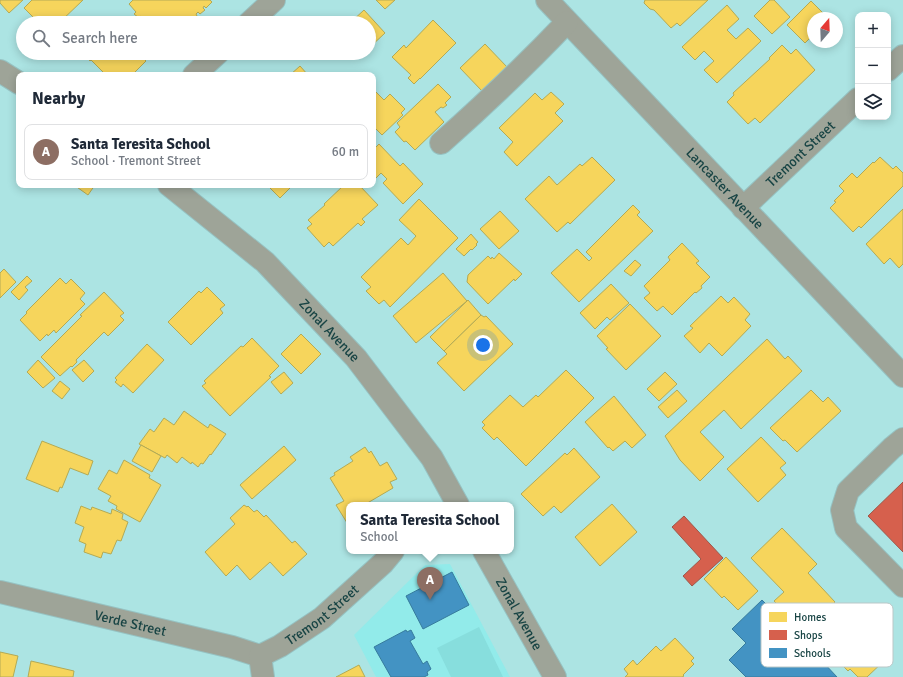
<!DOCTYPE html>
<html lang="en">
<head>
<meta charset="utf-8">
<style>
  body { margin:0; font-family:Signika,sans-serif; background:#f6f6f7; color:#1f2937 }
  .controls { position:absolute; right:12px; top:12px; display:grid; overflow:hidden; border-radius:8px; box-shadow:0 2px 10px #0003 }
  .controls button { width:36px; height:36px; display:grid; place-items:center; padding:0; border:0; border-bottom:1px solid #e0e1e3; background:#fff; color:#1f2937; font:20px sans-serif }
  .compass { position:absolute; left:807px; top:12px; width:36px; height:36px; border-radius:50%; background:#fff; box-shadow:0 2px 10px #0003; rotate:19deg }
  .you { position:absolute; left:483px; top:345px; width:14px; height:14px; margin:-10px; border:3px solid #fff; border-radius:50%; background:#1a73e8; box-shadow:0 0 0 6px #1a73e833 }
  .badge { display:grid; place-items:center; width:26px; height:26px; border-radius:50%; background:#4c7c7c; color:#fff; font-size:13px; font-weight:700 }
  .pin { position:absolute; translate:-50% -33px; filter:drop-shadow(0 1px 2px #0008) }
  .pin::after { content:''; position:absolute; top:21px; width:14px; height:12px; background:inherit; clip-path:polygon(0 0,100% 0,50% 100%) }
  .popup { position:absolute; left:346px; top:502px; width:168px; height:52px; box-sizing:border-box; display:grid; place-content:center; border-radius:8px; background:#fff; filter:drop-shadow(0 1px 3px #0005); font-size:13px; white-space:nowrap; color:#747a83 }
  .popup b { font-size:15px; color:#1f2937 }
  .popup::after { content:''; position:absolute; left:50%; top:100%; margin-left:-8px; border:8px solid transparent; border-top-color:#fff }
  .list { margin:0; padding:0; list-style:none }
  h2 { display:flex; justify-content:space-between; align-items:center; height:52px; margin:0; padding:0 16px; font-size:17px }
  h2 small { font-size:13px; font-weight:400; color:#747a83 }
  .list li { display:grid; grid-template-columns:26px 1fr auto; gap:12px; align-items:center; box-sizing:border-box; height:56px; margin:0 8px 8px; padding:0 8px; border:1px solid #e0e1e3; border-radius:8px }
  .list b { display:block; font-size:15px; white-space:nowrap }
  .list p { margin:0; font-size:13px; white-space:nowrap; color:#747a83 }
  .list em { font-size:13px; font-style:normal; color:#747a83 }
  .icon { flex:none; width:22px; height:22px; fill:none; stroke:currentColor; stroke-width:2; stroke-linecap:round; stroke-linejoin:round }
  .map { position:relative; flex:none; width:903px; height:677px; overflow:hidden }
  .search { position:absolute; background:#fff; box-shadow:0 2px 10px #0003; left:16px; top:16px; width:360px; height:44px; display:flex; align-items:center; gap:10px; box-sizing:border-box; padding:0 14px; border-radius:22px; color:#747a83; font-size:15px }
  .panel { position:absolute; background:#fff; box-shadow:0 2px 10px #0003; left:16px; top:72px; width:360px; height:116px; border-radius:8px }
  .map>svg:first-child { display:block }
  .built { fill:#92ebea }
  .green { fill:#87dedd }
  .homes { fill:#f6d55c; stroke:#b3aa55 }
  .shops { fill:#d6604d; stroke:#9d584a }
  .schools { fill:#4393c3; stroke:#367b9d }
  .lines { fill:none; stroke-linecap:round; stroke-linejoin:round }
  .minor-casing { stroke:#96c2c2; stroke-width:24 }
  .minor { stroke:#9ea498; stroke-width:22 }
  .labels { text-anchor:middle; stroke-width:4; stroke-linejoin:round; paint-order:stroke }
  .street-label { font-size:14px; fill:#184444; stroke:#fff }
  .key { fill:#fff; stroke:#bac7c7; stroke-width:1 }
  .key-label { font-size:11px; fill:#184444 }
</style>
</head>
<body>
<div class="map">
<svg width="903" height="677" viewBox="0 0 903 677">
  <rect width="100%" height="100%" fill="#ace4e3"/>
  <path class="built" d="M450,564L510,677H376L354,635L425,565Z"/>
  <path class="green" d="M479,627L503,677H451L437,648Z"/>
  <g class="homes">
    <path d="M0,0H23L9,13L0,3Z"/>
    <path d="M32,0H83L59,23H39L24,8Z"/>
    <path d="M133,0H210L212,2L206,8L204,6L203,8L205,10L200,14L198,12L196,14L197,16L191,22L190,21L187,23H148L140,16L139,18L134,14L136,12L129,4Z"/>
    <path d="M376,0H395L385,9Z"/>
    <path d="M645,0H708L680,26L677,23L671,28L654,10L650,9L644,3Z"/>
    <path d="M770,0H774L790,17L772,34L754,16Z"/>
    <path d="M811,1L824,14L820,18H813V35L805,43L787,25Z"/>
    <path d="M727,5L739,19L727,30L736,39L748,28L761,41L717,83L704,70L714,61L704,51L695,60L682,47Z"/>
    <path d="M364,10L385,33L369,48V23H350Z"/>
    <path d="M433,20L456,43L420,79V78L414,84L408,78L411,75L392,57L404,45L406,48Z"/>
    <path d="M485,44L507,67L482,91L460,68Z"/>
    <path d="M782,45L791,54L796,49L815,70L760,123L755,118L748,124L727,102L734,95L733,93L770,59L769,58Z"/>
    <path d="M84,53H138L146,61L132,75H106L91,60L90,61L86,57L87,56Z"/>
    <path d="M300,66L308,75H290Z"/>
    <path d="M438,84L451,97L445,103L447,105L443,108L441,107L435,112L444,122L415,150L406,141L404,142L395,132L400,127L397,123Z"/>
    <path d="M373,89L384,100L390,94L405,109L401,113L403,115L382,135L373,126Z"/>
    <path d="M551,92L564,104L555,113L563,121L517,166L504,152L513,142L499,128L535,93L542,100Z"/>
    <path d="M379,144L400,166L403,163L423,184L403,204L383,183L387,179L381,173L373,181V150Z"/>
    <path d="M592,157L615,180L570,224L568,222L557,232L525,199L549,176L557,185L580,164L582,166Z"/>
    <path d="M880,157L893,169L896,166L903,173V186L861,228L859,226L853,232L830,208L836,202L834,201L844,191L839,186L852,173L857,178L873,162L874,163Z"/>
    <path d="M74,185H95L88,195Z"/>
    <path d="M267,185H293L280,198Z"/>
    <path d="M344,185H359L378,205L362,219L365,222L361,226L358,223L333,246L329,242L324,247L307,228L312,224L308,220L325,205L324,204Z"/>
    <path d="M419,199L458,238L390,307L384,300L379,304L366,291L371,287L361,277L401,238L408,245L416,236L399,220Z"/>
    <path d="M633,205L640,212L637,215L653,231L579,302L551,273L577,249L589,261L592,258L586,252Z"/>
    <path d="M903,209V264L899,268L890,258L884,264L866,244Z"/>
    <path d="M500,211L519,231L499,249L480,229Z"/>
    <path d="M471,234L478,242L476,244L477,245L472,250L471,249L464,256L456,249Z"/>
    <path d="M682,243L699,261L696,263L710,277L701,286L702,288L696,293L695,292L672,315L663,306L657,311L644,298L650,293L644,286L670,260L668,257Z"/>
    <path d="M499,253L522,274L515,281L514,279L488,304L467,282L468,275L488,256L491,259L492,257L494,259Z"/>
    <path d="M635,260L641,265L631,276L624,271Z"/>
    <path d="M4,269L16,282L0,298V273Z"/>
    <path d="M443,273L467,301L416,343L393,316Z"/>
    <path d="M27,276L32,281L25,287L28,290L19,300L11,292Z"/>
    <path d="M60,278L66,284L71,279L85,293L80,299L85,304L56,333L54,330L48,336L47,334L40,341L20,320L27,313L26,312Z"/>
    <path d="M611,284L629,303L610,320L607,317L595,329L580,313Z"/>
    <path d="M207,287L225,305L220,309L223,313L191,345L168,322L199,291L201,293Z"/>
    <path d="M104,292L124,313L120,316L124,320L108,336L104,332L76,360L77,362L72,367L71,366L60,376L41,357L82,316L80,315Z"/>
    <path d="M721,296L728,303L734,297L750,314L745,320L751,326L722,356L709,343L700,353L684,336L693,328L690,326Z"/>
    <path d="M468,300L481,315L444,351L430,337Z"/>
    <path d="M630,304L661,336L626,370L606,349L608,348L597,336Z"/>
    <path d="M481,315L484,317L486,316L513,344L464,391L437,363L447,354L444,351Z"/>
    <path d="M301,334L321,354L301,374L281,354Z"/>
    <path d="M252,338L279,366L269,376L271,377L230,416L202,386L206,383L204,381L241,346L243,347Z"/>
    <path d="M767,339L785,359L788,356L802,371L741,429L724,410L700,432L724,457L700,481L680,460L665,436Z"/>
    <path d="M147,344L164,360L133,393L123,384L121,387L115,382L117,380L115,378Z"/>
    <path d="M38,360L55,378L43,388L27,372Z"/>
    <path d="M84,360L94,371L83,382L72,370Z"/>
    <path d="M566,370L594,398L526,466L497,437L494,440L482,428L485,425L482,422L510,395L523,407L536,395L538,397Z"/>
    <path d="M284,372L293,383L281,394L271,382Z"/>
    <path d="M665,372L677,384L659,401L647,389Z"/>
    <path d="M60,381L70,389L62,399L52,391Z"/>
    <path d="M677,390L687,401L668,418L658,407Z"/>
    <path d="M811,390L823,402L828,397L841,411L797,452L785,440L783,441L770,428Z"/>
    <path d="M614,396L646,435L632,448L625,441L613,451L609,447L608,448L585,422Z"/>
    <path d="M184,411L208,428L210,424L226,434L211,455L210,454L203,464L201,463L198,467L192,462L191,464L182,457L177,463L167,455L165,458L139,444L150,429L154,432L164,418L174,425Z"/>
    <path d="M761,437L786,463L780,468L786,475L758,502L727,469Z"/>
    <path d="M42,441L93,461L88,475L70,468L62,488L60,487L58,492L26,479Z"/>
    <path d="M141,445L161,456L152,472L132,461Z"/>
    <path d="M284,446L296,460L252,499L240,485Z"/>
    <path d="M365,447L369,453L371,451L380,466L387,462L397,479L390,482L393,488L364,505H349V526L336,505L344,501L330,478L335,475L334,473L353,461L350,457Z"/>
    <path d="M574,448L600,477L561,513L554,506L543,516L521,494L565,453L567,455Z"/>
    <path d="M124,460L150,475L149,478L161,485L140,522L116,509L117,506L108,501L111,496L98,489L109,470L117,474Z"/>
    <path d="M612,504L637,532L600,566L575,537Z"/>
    <path d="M244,505L247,507L248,506L254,512L257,510L264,517L266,515L292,543L295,541L307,554L283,576L270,562L250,580L237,565L226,576L205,552L235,524L230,518Z"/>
    <path d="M81,506L91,510L92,507L111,514L112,509L123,514L122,519L128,522L121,541L117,540L111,554L103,552L101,558L84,552L86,544L79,541L84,527L75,523Z"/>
    <path d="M782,528L817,564L808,573L835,602L833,604L886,659L867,677H858L850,669L848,671L807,629L804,632L774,601L784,592L751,558Z"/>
    <path d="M726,557L758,591L738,610L724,596L722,598L704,579Z"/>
    <path d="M675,638L694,658L691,661L694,664L683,675L684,676L682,677H625L628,674L624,669L633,660L637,665L656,646L661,651Z"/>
    <path d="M0,652L18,656L13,677H0Z"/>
    <path d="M31,661L74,671L73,677H28Z"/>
    <path d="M359,665L365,677H336Z"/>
  </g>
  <g class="shops">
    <path d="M903,482V552L868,516Z"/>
    <path d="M684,516L723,558L692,586L683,576L701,559L672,527Z"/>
  </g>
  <g class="schools">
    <path d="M452,572L469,605L423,629L406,596Z"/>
    <path d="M762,600L776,614L777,613L837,677H746L729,660L746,643L732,629Z"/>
    <path d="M406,630L407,632L411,630L415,638L410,641L423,664L427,661L431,669L427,672L428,675L424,677H391L374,647Z"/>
  </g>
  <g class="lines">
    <g class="minor-casing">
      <g id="minor">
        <path id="s1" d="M547,0L903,376"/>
        <path d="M249,23L274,0"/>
        <path d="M888,70L903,56"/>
        <path d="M0,71L19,83"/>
        <path d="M194,75L218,53"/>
        <path d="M441,143C485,104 527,64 567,22"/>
        <path id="s2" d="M169,185L265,262L356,358L432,458L458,505"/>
        <path id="s3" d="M743,208L858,99"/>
        <path d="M903,439L892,448L848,491L842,510L846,528L903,586"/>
        <path id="s4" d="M484,551L555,677"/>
        <path id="s5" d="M0,592L232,647L260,656"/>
        <path id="s6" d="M263,677L260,656L280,646L322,618L383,563L393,551"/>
      </g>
    </g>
    <use href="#minor" class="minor"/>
  </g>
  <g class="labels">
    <g class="street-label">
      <text dy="5" stroke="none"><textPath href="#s3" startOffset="79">Tremont Street</textPath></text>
      <text dy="5" stroke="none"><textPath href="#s1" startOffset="259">Lancaster Avenue</textPath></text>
      <text dy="5" stroke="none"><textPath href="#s2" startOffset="217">Zonal Avenue</textPath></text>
      <text dy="5" stroke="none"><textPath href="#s6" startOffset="96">Tremont Street</textPath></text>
      <text dy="5" stroke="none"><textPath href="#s4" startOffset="72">Zonal Avenue</textPath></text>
      <text dy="5" stroke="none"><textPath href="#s5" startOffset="134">Verde Street</textPath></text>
    </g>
  </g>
  <rect x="761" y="603" width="132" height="64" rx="6" class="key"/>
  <rect x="769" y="612" width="18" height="10" fill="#f6d55c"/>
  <rect x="769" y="630" width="18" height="10" fill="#d6604d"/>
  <rect x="769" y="648" width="18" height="10" fill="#4393c3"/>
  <g class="key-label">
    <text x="794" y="621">Homes</text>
    <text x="794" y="639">Shops</text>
    <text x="794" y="657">Schools</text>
  </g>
</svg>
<div class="controls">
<button>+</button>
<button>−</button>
<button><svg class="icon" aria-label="layers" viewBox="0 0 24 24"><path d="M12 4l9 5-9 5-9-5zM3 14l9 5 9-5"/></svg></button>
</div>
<svg class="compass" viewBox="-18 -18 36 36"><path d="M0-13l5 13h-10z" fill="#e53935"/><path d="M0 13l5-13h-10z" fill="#747a83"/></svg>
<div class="you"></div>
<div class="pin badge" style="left:430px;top:600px;background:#8d6e63">A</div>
<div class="popup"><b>Santa Teresita School</b>School</div>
<div class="search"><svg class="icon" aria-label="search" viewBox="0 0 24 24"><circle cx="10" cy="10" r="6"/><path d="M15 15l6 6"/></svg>Search here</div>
<section class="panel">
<h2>Nearby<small></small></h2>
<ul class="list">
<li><span class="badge" style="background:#8d6e63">A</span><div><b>Santa Teresita School</b><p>School · Tremont Street</p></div><em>60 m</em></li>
</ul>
</section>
</div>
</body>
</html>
